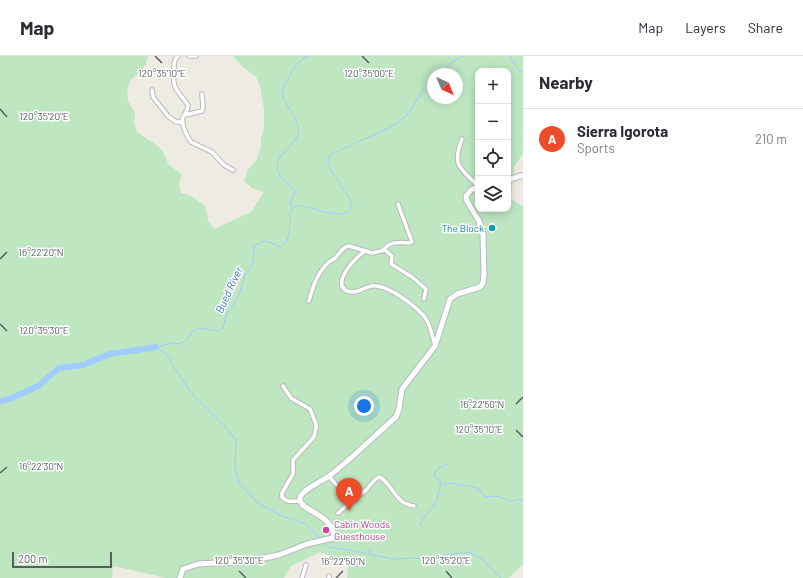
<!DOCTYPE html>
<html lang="en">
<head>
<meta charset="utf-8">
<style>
  body { margin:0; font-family:Barlow,sans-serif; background:#f2f2f3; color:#2b2b33 }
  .controls { position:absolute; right:12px; top:12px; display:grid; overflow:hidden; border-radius:8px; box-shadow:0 2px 10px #0003 }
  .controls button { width:36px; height:36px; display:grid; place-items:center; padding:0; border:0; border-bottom:1px solid #e1e1e2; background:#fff; color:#2b2b33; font:20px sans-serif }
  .compass { position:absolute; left:427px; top:12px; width:36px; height:36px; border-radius:50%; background:#fff; box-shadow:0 2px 10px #0003; rotate:136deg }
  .scale { position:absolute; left:12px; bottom:10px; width:100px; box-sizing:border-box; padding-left:4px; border:2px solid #5a5d63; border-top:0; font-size:11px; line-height:14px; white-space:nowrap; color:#5a5d63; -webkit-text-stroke:3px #fff; paint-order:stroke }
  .you { position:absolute; left:364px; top:350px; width:14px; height:14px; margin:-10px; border:3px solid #fff; border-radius:50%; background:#1a73e8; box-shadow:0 0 0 6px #1a73e833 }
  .badge { display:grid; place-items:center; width:26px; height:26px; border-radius:50%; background:#ed4c28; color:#fff; font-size:13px; font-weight:700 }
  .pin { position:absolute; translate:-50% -33px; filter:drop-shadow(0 1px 2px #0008) }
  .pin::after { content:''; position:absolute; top:21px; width:14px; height:12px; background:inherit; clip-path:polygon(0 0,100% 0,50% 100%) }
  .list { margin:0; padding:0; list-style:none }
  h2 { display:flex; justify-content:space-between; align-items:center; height:52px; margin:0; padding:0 16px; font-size:17px }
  h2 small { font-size:13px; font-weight:400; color:#7c7c81 }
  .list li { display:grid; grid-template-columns:26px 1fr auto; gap:12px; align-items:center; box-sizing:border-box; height:60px; padding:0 16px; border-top:1px solid #e1e1e2 }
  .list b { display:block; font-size:15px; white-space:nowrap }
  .list p { margin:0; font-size:13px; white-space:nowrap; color:#7c7c81 }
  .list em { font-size:13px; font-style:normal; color:#7c7c81 }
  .icon { flex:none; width:22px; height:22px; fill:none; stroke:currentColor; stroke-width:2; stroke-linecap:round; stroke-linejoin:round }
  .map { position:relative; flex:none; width:523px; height:522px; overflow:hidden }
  header { display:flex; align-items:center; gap:24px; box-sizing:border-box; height:56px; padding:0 20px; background:#fff; border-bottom:1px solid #e1e1e2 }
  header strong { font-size:19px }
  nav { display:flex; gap:22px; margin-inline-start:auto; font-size:14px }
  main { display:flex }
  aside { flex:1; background:#fff }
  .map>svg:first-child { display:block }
  .green { fill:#bde6c1; fill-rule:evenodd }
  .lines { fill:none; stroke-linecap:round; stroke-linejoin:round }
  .stream { stroke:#a0ccff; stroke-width:1 }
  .river { stroke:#a0ccff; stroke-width:6 }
  .minor-casing { stroke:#b7b9bf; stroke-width:5.5 }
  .secondary-casing { stroke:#b8bac1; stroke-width:7 }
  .minor { stroke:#fff; stroke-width:3.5 }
  .secondary { stroke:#fff; stroke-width:5 }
  .ticks { fill:none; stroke:#5a5d63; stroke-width:1.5 }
  .culture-dot { fill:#0f9aa8; stroke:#fff; stroke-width:1.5 }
  .hotel-dot { fill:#d1479c; stroke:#fff; stroke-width:1.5 }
  .labels { text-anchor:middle; stroke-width:3; stroke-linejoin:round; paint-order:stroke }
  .culture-label { font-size:10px; fill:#0d838f; stroke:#fff; text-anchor:end }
  .hotel-label { font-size:10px; fill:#b23c85; stroke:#fff; text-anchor:start }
  .water-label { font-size:11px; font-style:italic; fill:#4073c5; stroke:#fff }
  .ticks-label { font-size:10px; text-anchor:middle; fill:#5a5d63; stroke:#fff; stroke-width:3; stroke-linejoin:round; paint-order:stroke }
</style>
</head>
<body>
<header>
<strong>Map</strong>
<nav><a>Map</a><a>Layers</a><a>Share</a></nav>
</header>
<main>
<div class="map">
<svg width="523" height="522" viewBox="0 0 523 522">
  <rect width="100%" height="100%" fill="#eeece2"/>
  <path class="green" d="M0,0H148L146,8L140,15L130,25L127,36L128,45L135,57L134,67L137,76L155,88L162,94L169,109L182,118L179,128L181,137L189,139L205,149L208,164L214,173L251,156L264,136L252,132L244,125L247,115L257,103L261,91V81L264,73V53L260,30L256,21L243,11L233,0H523V98L514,110L511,143L523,150V510L522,509L509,522H347L348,506L320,496L291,510L284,522H166L113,510L112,522H0ZM478,15H508V153H478ZM433,18H457V42H433Z"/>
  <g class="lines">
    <g class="stream">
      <path d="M510,0L519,15L523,16"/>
      <path d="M441,18L451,7L463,0"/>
      <path d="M293,152L290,147L295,136C291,128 282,126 279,118C270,96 299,93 298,73C298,62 288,53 284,43C283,40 283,36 282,34C289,22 295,4 309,0"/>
      <path d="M156,291L172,287L180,288L188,283L192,276L199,272L217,275L223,272L227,257L238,242L245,219L252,209L254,199V191C265,182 268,185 280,191C292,186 289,167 290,156L296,150C308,147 354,173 351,145L331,114L328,107L330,99L388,72L397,67L407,59L428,27L433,24"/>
      <path d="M156,291L170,301L173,310L193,339L224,369L236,384L235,410L239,427L259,448L282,460L306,468L321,483"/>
      <path d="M441,426L444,429L450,427L478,432L485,441L496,440L511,445L523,443"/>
      <path d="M420,469C423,460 430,455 435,448C439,441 439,433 441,426L434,420C434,413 442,411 447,408"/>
      <path d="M374,483L376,478"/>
      <path d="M324,487L328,491L349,494L392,503L423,502L469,496L482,503L501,522"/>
      <path d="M368,498L371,493"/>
    </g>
    <path class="river" d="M0,345L10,343L38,330L59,312L83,309L110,298L156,291"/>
    <g class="minor-casing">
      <g id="minor">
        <path d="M178,0C174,4 174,7 174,12C172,34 176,32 188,49C188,55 185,57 183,61C180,67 187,80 191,86L212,96L224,109L233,114"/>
        <path d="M189,0H196"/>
        <path d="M152,34L153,41L168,60L176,66H183"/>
        <path d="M185,59L202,55L203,51L202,38"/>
        <path d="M462,83C451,111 461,112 478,130"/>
        <path d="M383,194C391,185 398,186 410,187L412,186L398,148"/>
        <path d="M366,195C357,199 333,225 345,234C354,240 364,231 372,230C387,228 418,251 426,263C431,270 432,281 435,289"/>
        <path d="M309,245C313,230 317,217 329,206C332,204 335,203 337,200C341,196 342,191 349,190L372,197L385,194L392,200L391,208L412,221L426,233L424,243"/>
        <path d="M283,330L291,342L310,353L316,368V372L314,381L293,404V418L282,437V441C286,447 293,445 300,445"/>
        <path d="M329,420C337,431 354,448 367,433C371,429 374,422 380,421C395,431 394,447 414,450"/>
        <path d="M338,457L359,439"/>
        <path d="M302,522L306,509"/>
        <path d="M329,522V520"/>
      </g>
    </g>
    <g class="secondary-casing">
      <g id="secondary">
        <path d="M508,124L523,119"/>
        <path d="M180,522L183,513L198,508L235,506L264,502L279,499L307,488L333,482L334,480C332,458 301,455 300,444C298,435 323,425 329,420C353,402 374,380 396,361L399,353L402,333L435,290L450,243L457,238L480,231L483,227L484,218L483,178L479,165L467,145L466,140L471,134L478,131"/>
      </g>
    </g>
    <use href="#minor" class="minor"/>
    <use href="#secondary" class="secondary"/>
  </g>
  <path class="ticks" d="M155,0L162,7M362,0L369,7M0,53L7,61M0,203L7,196M0,268L7,275M516,348L523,341M516,374L523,381M0,417L7,411M239,515L246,522M446,515L452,522M336,522L343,515"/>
  <circle class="culture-dot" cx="492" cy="172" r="4"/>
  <circle class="hotel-dot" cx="326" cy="474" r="4"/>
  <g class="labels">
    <g class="culture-label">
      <text x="484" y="176">The Block</text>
    </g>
    <g class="hotel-label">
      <text x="334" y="472">Cabin Woods<tspan x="334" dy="12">Guesthouse</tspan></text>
    </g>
    <g class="water-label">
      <text transform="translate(229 234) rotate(-65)" y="4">Bued River</text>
    </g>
  </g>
  <g class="ticks-label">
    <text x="162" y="21">120°35'10"E</text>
    <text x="369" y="21">120°35'00"E</text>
    <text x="44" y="64">120°35'20"E</text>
    <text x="41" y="200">16°22'20"N</text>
    <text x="44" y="278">120°35'30"E</text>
    <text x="482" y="352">16°22'50"N</text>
    <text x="479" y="377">120°35'10"E</text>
    <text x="41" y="414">16°22'30"N</text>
    <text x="239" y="508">120°35'30"E</text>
    <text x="446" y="508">120°35'20"E</text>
    <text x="343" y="509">16°22'50"N</text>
  </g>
</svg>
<div class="controls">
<button>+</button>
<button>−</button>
<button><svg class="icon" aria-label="locate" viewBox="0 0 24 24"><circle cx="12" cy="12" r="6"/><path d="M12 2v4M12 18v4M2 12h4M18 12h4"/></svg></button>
<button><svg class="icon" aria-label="layers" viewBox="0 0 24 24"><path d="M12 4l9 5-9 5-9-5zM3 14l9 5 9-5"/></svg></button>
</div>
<svg class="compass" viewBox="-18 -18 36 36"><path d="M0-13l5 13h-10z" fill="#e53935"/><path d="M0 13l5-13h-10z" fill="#7c7c81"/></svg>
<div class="scale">200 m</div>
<div class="you"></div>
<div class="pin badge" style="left:349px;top:455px">A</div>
</div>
<aside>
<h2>Nearby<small></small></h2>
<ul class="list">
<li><span class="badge">A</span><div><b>Sierra Igorota</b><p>Sports</p></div><em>210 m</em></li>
</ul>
</aside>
</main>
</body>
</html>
